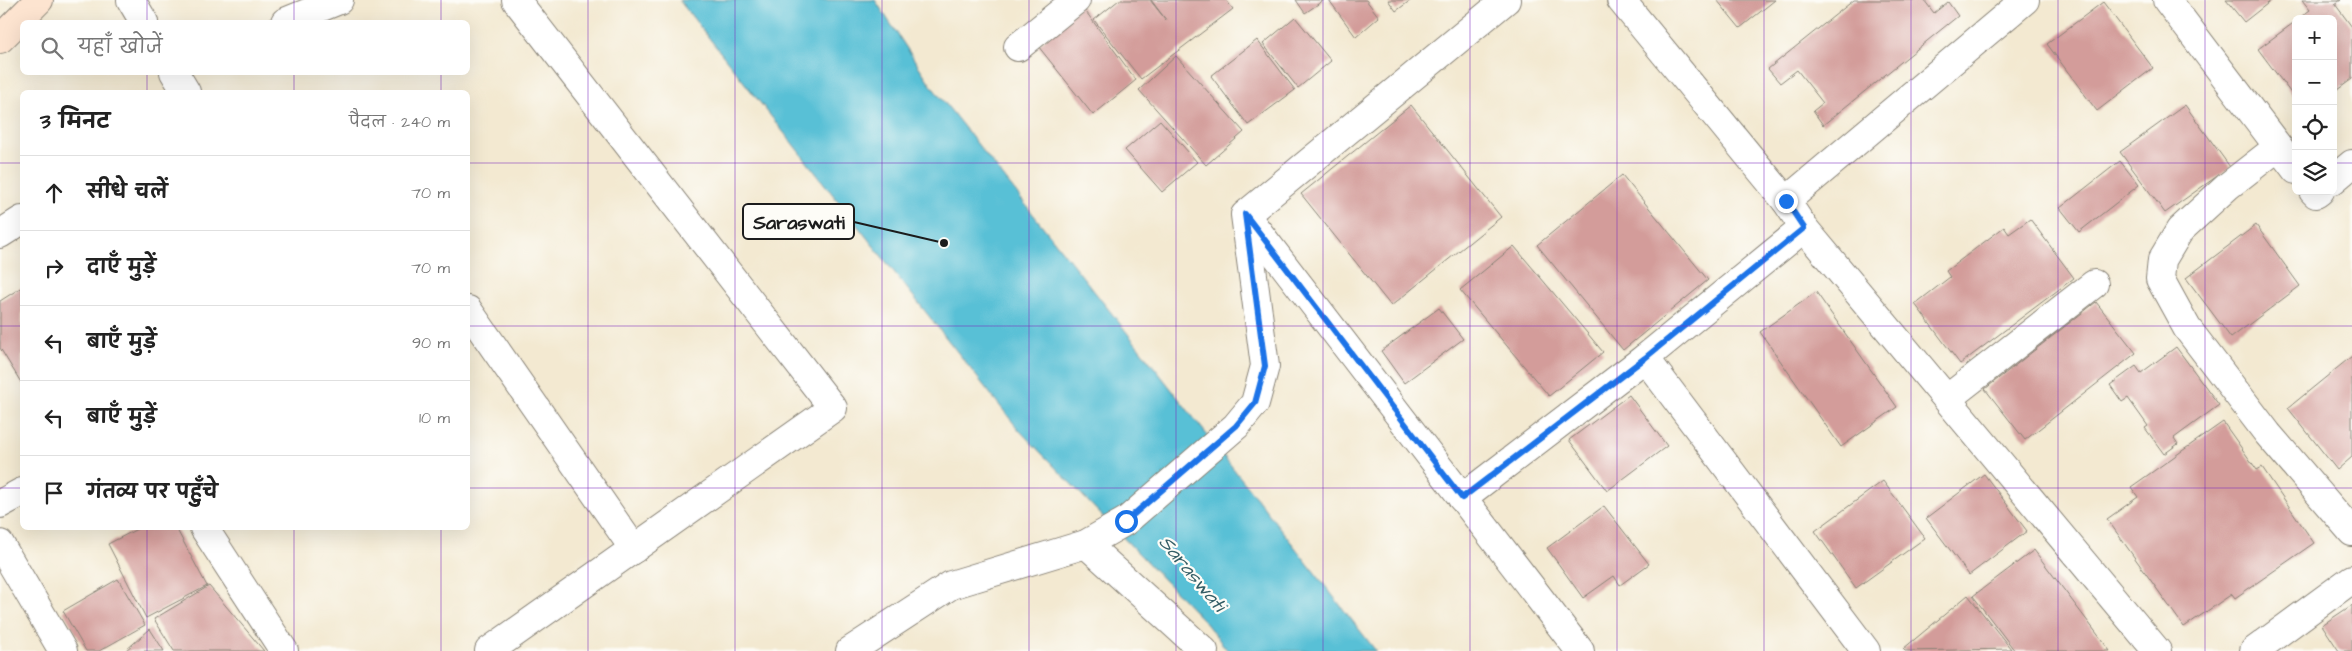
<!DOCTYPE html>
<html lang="hi">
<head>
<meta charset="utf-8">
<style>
  body { margin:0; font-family:"Architects Daughter","Playpen Sans Deva",sans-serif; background:#f2f2f2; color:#222 }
  .controls { position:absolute; right:15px; top:15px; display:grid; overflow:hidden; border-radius:8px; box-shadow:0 5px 20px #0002 }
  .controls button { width:45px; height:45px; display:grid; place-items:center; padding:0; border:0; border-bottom:1px solid #e0e0e0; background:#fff; color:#222; font:25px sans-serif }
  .stop { position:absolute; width:15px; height:15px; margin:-11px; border:4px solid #1a73e8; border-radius:50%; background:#fff }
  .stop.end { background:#1a73e8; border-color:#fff; box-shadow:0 1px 5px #0008 }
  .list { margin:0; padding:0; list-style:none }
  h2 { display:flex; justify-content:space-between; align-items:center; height:65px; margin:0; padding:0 20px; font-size:21px }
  h2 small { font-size:16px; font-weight:400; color:#767676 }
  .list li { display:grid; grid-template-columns:32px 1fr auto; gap:15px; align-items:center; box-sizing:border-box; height:75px; padding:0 20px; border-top:1px solid #e0e0e0 }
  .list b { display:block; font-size:19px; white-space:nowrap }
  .list em { font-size:16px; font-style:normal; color:#767676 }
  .icon { flex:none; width:28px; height:28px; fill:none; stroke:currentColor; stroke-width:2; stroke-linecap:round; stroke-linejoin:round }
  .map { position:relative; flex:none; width:2352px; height:651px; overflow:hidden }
  .search { position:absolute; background:#fff; box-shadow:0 5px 20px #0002; left:20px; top:20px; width:450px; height:55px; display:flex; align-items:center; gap:12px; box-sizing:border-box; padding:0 18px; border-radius:8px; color:#767676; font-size:19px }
  .panel { position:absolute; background:#fff; box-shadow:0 5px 20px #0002; left:20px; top:90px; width:450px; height:440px; border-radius:8px }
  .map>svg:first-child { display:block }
  .water { fill:#59c0d6; stroke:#3a6e79 }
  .building { fill:#d39c9a }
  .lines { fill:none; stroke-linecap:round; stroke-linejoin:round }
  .street-casing { stroke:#888276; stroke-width:30 }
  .secondary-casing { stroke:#888276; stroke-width:30 }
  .street { stroke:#fff; stroke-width:28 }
  .secondary { stroke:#fde4d0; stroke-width:28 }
  .route { stroke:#1a73e8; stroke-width:6 }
  .grid { fill:none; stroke:#7b2cbf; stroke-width:1; stroke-opacity:0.55 }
  .labels { text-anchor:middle; stroke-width:4.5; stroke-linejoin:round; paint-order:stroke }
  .water-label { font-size:20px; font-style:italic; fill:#345e66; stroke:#fdfcf7 }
  .leader { fill:none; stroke:#1c1c1c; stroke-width:2 }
  .callout-dot { fill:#1c1c1c; stroke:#fdfcf7; stroke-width:2 }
  .callout { fill:#fdfcf7; stroke:#1c1c1c; stroke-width:2 }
  .callout-label { font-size:20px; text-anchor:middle; font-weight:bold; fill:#1c1c1c }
</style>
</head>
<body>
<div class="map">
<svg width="2352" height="651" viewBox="0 0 2352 651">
  <rect width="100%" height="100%" fill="#fdfcf7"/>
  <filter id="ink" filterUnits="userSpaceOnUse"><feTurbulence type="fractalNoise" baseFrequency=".02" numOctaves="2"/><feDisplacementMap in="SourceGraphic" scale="10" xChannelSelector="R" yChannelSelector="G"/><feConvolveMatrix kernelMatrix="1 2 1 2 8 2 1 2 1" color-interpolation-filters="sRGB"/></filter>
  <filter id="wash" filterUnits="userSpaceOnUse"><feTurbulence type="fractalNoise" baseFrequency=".0096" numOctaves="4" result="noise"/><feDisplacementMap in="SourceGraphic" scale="20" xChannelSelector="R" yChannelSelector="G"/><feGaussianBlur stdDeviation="1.12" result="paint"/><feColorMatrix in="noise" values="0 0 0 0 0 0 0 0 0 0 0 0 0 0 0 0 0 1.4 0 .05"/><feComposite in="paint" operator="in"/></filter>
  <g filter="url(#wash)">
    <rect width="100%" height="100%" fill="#f3e9d1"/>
    <path class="water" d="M679,0H875L933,88L1136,344L1376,651H1228L1204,621L1019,430Z"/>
    <g id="blocks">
      <g class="building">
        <path d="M1119,0H1150L1166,20L1151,0H1226L1233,9L1141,79L1094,20Z"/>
        <path d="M1296,0H1324L1305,13Z"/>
        <path d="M1329,0H1366L1379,17L1356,37Z"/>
        <path d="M1388,0H1411L1396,11Z"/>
        <path d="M1717,0H1775L1740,28Z"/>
        <path d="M1854,0H1924L1934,13L1948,2L1958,16L1823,125L1813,111L1823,103L1797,70L1780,83L1768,69Z"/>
        <path d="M2226,0H2272L2244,22Z"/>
        <path d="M2302,0H2341L2335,4L2352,27V79L2333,93V19H2298L2310,10Z"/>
        <path d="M2103,2L2153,68L2097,111L2047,44Z"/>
        <path d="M1081,5L1136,80L1093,115L1038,46Z"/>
        <path d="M1295,17L1331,61L1298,88L1263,44Z"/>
        <path d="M2296,21V100L2258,49Z"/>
        <path d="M1257,40L1295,90L1248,125L1211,76Z"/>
        <path d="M1176,56L1244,132L1206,165L1139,90Z"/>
        <path d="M1411,105L1501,217L1391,306L1301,194Z"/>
        <path d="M2185,105L2230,167L2165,213L2120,152Z"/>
        <path d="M1160,120L1197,162L1162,192L1125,150Z"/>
        <path d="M2120,161L2139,185L2079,232L2060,208Z"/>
        <path d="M1622,175L1708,280L1623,350L1537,245Z"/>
        <path d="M2030,219L2074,278L1960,364L1915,304L1950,277L1946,271L2004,227L2009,234Z"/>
        <path d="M2256,225L2300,286L2231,338L2186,278Z"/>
        <path d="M1514,246L1603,352L1549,396L1460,290Z"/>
        <path d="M22,287V384L0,348V301Z"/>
        <path d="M1816,292L1897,407L1841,447L1760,332Z"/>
        <path d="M2096,302L2136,353L2025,440L1985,389Z"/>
        <path d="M1439,308L1463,339L1404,383L1381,351Z"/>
        <path d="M2176,347L2219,405L2174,438L2178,444L2164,454L2145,428L2148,426L2128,398L2122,402L2110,385L2136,366L2141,373Z"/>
        <path d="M2352,356V457L2337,470L2288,408Z"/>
        <path d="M1629,395L1667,446L1607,491L1569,440Z"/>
        <path d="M2223,422L2257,470L2262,467L2314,543L2235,598L2232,594L2184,627L2107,519L2138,497L2131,487Z"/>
        <path d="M1984,474L2027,531L1969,575L1926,518Z"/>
        <path d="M1883,481L1925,538L1856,588L1815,531Z"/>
        <path d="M1604,506L1649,564L1620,585L1614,576L1583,598L1547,548Z"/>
        <path d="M139,528H176L207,586L146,618L108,544Z"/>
        <path d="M2034,550L2110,651H2015L1973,596Z"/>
        <path d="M118,579L145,625L99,651H86L63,611Z"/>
        <path d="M209,586L264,651H174L154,619Z"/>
        <path d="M1968,595L2011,649L1905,651L1903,649Z"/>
        <path d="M2352,605V651H2339L2322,625Z"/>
        <path d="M150,629L164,651H125Z"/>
      </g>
    </g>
  </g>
  <g filter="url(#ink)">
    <use href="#blocks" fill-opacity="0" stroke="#888276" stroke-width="1"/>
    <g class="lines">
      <g class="street-casing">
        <g id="street">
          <path d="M131,0L144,22"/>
          <path d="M1621,0L1786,201L1804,228L2157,651"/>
          <path d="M2167,0L2296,170"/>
          <path d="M285,22L339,0"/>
          <path d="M1018,47L1076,0"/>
          <path d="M174,72L186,92"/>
          <path d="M2278,147L2228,186L2180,230L2162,260L2160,279L2187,328L2268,434L2352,532"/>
          <path d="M2333,180L2352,164"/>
          <path d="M2313,191L2316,194L2320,191"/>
          <path d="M1786,201L2025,0"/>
          <path d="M1246,216L1580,651"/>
          <path d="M0,234L22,220"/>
          <path d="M468,310L634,549"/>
          <path d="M1645,358L1866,651"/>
          <path d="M1948,398L2094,284"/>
          <path d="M1462,498L1645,358L1804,228"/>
          <path d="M0,504L22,492"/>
          <path d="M204,528L284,651"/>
          <path d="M0,544L63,651"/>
          <path d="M1086,544L1204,651"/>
          <path d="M489,651L833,408L516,0"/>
          <path d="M850,651L951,585L1086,544L1126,521L1236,426L1255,403L1265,366L1245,215L1506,0"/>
          <path d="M2254,651L2352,579"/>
        </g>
      </g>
      <g class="secondary-casing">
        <path id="secondary" d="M0,39L39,0"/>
      </g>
      <use href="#street" class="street"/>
      <use href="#secondary" class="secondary"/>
    </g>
  </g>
  <g class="lines" filter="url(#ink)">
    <path class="route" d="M1126,521L1236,426L1255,403L1265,366L1245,214L1462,498L1645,358L1804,228L1786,201"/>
  </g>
  <path class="grid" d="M147,0V22M294,0V22M441,0V22M588,0V651M735,0V651M882,0V651M1029,0V651M1176,0V651M1323,0V651M1470,0V651M1617,0V651M1764,0V651M1911,0V651M2058,0V651M2205,0V651M147,72V92M294,72V92M441,72V92M0,163H22M468,163H2296M2333,163H2352M0,326H22M468,326H2352M0,488H22M468,488H2352M147,528V651M294,528V651M441,528V651"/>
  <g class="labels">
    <g class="water-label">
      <text transform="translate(1193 573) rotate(50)" y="7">Saraswati</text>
    </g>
  </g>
  <path class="leader" d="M944 243L854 222"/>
  <circle class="callout-dot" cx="944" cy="243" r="5"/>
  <rect class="callout" x="743" y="204" width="111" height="35" rx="5"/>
  <g class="callout-label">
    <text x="799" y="229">Saraswati</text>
  </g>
</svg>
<div class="controls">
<button>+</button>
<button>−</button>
<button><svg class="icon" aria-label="locate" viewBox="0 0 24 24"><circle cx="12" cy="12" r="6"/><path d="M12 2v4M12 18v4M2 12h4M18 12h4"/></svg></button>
<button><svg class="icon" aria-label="layers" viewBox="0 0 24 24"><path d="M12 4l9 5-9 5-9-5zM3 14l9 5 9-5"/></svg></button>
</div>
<div class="stop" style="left:1126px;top:521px"></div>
<div class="stop end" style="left:1786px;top:201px"></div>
<div class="search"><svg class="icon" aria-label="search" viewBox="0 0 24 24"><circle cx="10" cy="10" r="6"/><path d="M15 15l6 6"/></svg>यहाँ खोजें</div>
<section class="panel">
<h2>3 मिनट<small>पैदल · 240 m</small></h2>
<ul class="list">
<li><svg class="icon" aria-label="ahead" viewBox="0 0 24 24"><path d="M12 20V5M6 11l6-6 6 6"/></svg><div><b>सीधे चलें</b></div><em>70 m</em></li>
<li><svg class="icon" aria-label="right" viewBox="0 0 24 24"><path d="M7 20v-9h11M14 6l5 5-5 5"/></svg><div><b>दाएँ मुड़ें</b></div><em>70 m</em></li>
<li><svg class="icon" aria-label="left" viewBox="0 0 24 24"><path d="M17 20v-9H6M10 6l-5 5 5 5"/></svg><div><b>बाएँ मुड़ें</b></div><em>90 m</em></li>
<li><svg class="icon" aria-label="left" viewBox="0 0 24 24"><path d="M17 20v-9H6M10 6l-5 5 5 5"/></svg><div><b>बाएँ मुड़ें</b></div><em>10 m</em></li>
<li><svg class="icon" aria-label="arrive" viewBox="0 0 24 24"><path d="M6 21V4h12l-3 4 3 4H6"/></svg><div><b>गंतव्य पर पहुँचे</b></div></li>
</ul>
</section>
</div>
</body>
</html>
